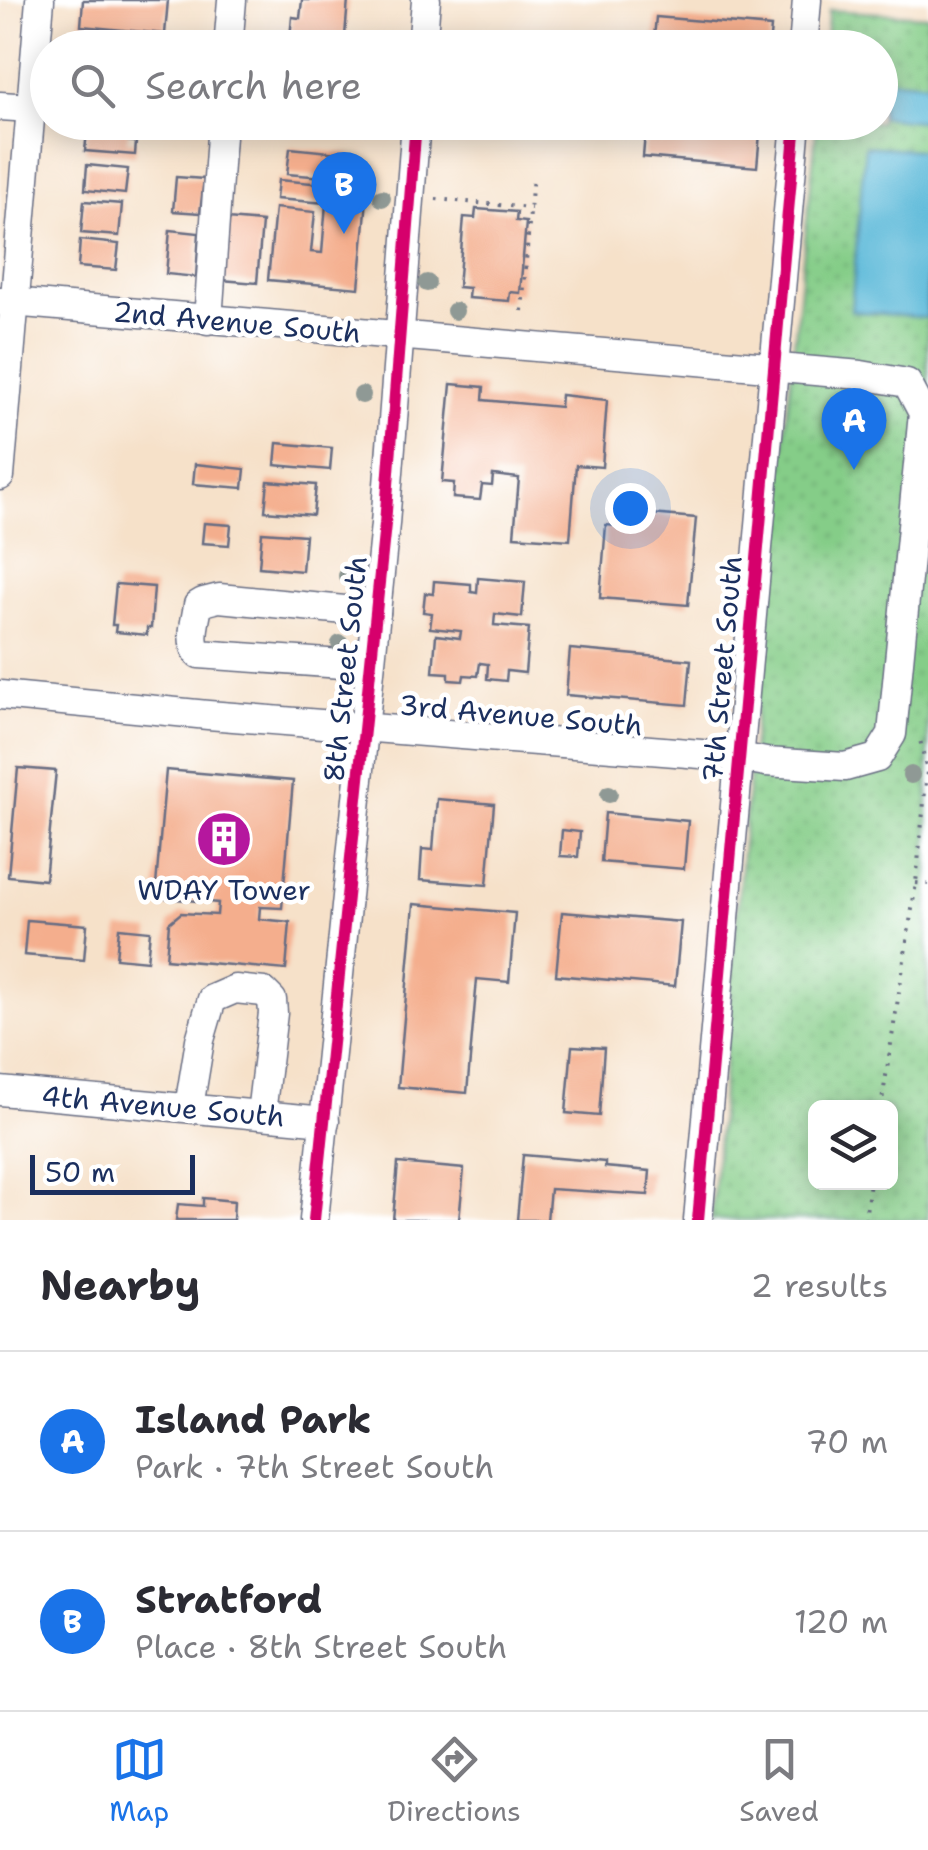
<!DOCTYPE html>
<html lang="en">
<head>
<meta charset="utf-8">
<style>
  body { margin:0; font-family:"Shantell Sans",sans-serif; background:#f2f2f3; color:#2b2b33 }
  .controls { position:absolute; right:30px; bottom:30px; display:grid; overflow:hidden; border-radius:15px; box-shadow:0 5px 25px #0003 }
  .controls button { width:90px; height:90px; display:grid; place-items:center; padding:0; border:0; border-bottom:2px solid #e1e1e2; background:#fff; color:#2b2b33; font:50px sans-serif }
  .scale { position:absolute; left:30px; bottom:25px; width:165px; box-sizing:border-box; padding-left:10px; border:5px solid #1b2f5e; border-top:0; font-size:28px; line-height:35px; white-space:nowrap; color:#1b2f5e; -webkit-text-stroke:8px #fff; paint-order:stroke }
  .you { position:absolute; left:630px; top:508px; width:35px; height:35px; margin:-25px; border:8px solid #fff; border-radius:50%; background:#1a73e8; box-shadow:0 0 0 15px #1a73e833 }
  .badge { display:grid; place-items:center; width:65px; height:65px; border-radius:50%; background:#1a73e8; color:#fff; font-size:32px; font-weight:700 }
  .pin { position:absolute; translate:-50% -82px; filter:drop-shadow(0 2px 5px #0008) }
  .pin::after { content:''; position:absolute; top:52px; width:35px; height:30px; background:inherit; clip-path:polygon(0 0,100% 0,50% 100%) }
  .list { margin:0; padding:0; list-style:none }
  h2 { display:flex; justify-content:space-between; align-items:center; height:130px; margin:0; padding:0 40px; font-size:42px }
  h2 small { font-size:32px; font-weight:400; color:#7c7c81 }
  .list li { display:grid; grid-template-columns:65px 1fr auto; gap:30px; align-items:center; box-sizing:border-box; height:180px; padding:0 40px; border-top:2px solid #e1e1e2 }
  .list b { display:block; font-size:38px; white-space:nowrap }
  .list p { margin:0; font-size:32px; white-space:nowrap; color:#7c7c81 }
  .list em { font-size:32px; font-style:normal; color:#7c7c81 }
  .icon { flex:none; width:55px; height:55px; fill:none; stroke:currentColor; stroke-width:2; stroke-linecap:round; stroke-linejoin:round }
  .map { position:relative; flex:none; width:928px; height:1220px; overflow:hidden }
  .search { position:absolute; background:#fff; box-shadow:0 5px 25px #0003; left:30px; right:30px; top:30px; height:110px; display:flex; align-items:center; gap:25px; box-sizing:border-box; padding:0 35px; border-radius:55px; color:#7c7c81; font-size:38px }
  .sheet { height:490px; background:#fff }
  nav { display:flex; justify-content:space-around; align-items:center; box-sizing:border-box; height:140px; border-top:2px solid #e1e1e2; background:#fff; font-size:28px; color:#7c7c81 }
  nav a { display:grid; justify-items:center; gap:5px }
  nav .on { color:#1a73e8 }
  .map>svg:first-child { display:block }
  .park { fill:url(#park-dots); stroke:#507e73; stroke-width:2.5; fill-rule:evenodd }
  .water { fill:#5bb9d9; stroke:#3b749c; stroke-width:2.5 }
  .building { fill:#f4ae8d }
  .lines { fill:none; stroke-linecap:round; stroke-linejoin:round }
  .minor-casing { stroke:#686d83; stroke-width:31 }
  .path { stroke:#686d83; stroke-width:4; stroke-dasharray:2.5 8; stroke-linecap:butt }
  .minor { stroke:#fff; stroke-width:28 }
  .cycleway-casing { stroke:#fff; stroke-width:19 }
  .cycleway { stroke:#d6006c; stroke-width:12 }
  .tree { fill:#8f9995 }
  .labels { text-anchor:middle; stroke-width:9; stroke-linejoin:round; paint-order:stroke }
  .street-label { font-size:28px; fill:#1b2f5e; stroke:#fff }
  .poi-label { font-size:28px; fill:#1b2f5e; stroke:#fff }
</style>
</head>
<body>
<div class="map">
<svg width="928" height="1220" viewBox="0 0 928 1220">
  <defs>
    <pattern id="park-dots" width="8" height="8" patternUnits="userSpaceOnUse" patternTransform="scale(2.5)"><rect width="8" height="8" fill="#85cd88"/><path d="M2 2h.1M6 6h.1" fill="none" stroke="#72b078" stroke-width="1.8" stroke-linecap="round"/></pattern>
  </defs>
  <rect width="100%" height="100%" fill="#fff"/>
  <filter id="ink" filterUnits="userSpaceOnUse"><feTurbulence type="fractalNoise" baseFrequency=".01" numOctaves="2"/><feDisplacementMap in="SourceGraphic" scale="20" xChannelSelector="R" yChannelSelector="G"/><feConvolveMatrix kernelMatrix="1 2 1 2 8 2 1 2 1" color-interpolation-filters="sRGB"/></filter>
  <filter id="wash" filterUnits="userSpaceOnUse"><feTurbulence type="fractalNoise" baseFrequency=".0048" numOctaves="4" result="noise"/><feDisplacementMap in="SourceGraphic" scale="40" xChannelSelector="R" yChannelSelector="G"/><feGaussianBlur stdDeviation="2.25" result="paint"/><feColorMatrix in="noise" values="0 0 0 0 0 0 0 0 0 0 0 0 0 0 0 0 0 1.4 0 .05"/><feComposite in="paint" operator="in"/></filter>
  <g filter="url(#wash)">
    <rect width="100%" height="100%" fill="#f6e1c9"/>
    <path class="park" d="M829,10L928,16V1220H711L745,818L817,123L880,122V48L825,47ZM816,1108H890V1182H816Z"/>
    <g class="water">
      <path d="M883,79L928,83V122L881,117Z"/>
      <path d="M865,146L928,151L927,318L851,311Z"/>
    </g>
    <g id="blocks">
      <g class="building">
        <path d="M83,0H168L165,34L81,26Z"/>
        <path d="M302,0H348L344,48H289L292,17L300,18Z"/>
        <path d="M656,17L771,27L769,48H653Z"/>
        <path d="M88,122L129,123L127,141L136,142L135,155L85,151Z"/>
        <path d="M646,122H761L757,167L643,157Z"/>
        <path d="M290,148L350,154L348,179L287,174Z"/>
        <path d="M87,165L128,169L125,194L85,190Z"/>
        <path d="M176,177L204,179L200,213L173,211Z"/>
        <path d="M278,180L368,188L359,288L268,280L275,208L315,212L311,252L322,253L326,203L276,199Z"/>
        <path d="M84,201L122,204L119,236L81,233Z"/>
        <path d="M476,209L517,212L516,221L526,222L520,293L510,292L509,301L468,298L469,288L458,287L464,217L475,218Z"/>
        <path d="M227,219L262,222L257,283L222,280Z"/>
        <path d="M170,230L199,233L196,277L166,274Z"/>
        <path d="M80,240L119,244L116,270L78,267Z"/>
        <path d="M451,384L484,387L483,400L560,407L561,395L607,400L602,467L576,465L570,540L514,536L519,478L493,475L492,486L482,485L480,500L453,498L454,483L442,482Z"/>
        <path d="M277,443L332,448L330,470L275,465Z"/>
        <path d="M195,464L245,469L243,488L193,484Z"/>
        <path d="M268,481L316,485L313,515L265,511Z"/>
        <path d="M628,512L696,518L688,605L600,598L606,525L627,527Z"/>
        <path d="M204,523L231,525L229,545L202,543Z"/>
        <path d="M262,532L305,535L302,571L259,567Z"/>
        <path d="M478,578L525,582L522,617L495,614L494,625L529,628L525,673L507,671L506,681L487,679L488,664L480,663L478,676L464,675L463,681L449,680V673L433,672L436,635L460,638L461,631L430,628L432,613L423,612L425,593L433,594L434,581L471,584V592L477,593Z"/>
        <path d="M116,584L154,587L151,628H147V635L115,632L116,625H112Z"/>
        <path d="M570,649L691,660L687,705L566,695Z"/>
        <path d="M18,768L56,771L45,880L8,876Z"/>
        <path d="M166,770L293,781L282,908L260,907L259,919L290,922L286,970L166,959L169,923L181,913L217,915L218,903L155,897Z"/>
        <path d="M437,799L494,804L487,885L420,880L422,849L433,850Z"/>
        <path d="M605,813L688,821L684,869L601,862Z"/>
        <path d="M562,830L580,832L578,857L560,856Z"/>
        <path d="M414,904L515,913L509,982L477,979L467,1093L398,1087Z"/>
        <path d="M562,912L681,922L675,986L556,975Z"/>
        <path d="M27,920L87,925L84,960L24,955Z"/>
        <path d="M119,928L150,931L147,961L116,958Z"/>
        <path d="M572,1046L604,1048L599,1116L566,1113Z"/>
        <path d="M523,1155L605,1162V1167L650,1171L648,1195L550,1189L547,1220H517Z"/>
        <path d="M398,1163L464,1169L459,1220H393Z"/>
        <path d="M203,1198L234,1201L233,1220H176L178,1204L203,1206Z"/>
      </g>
    </g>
  </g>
  <g filter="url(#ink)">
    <use href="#blocks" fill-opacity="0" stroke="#686d83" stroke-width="2.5"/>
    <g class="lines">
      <g class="minor-casing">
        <g id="minor">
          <path d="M228,48L232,0"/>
          <path d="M422,48L426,0"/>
          <path d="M803,48L807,0"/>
          <path d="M0,106L31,108"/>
          <path d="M0,301L861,375L907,383L923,413L892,734L877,758L845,767L766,762L739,757L208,715L0,695"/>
          <path d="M208,320L222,122"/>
          <path d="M0,476L40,0"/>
          <path d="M370,666L199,654C188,641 196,621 198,605L203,602L219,598L376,613"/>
          <path d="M0,1091L325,1121"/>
          <path d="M189,1107L200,1040L212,999L235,989L264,992L272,1000L273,1013L261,1114"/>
          <path d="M314,1220L385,524L416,122"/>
          <path d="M698,1220L796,122"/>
        </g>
      </g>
      <g class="path">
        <path d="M436,199L531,208"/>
        <path d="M522,311L533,175"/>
        <path d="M916,883L928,884"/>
        <path d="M881,1108L916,883L927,771L919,735"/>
        <path d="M865,1220L870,1182"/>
      </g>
      <use href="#minor" class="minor"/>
      <g class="cycleway-casing">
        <g id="cycleway">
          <path d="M314,1220L385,524L416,122"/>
          <path d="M698,1220L796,122"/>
        </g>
      </g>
      <use href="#cycleway" class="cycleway"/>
    </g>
    <g class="tree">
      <circle cx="382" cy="198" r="9"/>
      <circle cx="427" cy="283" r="9"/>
      <circle cx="455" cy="311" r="9"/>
      <circle cx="362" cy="395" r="9"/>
      <circle cx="347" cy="576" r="9"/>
      <circle cx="340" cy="644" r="9"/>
      <circle cx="911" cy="775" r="9"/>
      <circle cx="609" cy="794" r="9"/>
    </g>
  </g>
  <defs>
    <g id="building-disc" transform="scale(2.875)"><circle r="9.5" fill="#b5179e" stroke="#fff"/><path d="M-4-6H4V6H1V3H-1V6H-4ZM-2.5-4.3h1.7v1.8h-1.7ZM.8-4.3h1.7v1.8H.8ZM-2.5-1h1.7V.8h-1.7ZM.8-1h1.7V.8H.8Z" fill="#fff"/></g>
  </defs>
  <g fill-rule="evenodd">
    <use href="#building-disc" x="224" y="839"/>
  </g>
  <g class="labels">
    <g class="street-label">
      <text transform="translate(237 322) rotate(5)" y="10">2nd Avenue South</text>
      <text transform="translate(345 669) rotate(-84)" y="10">8th Street South</text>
      <text transform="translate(722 669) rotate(-85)" y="10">7th Street South</text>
      <text transform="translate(521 715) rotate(5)" y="10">3rd Avenue South</text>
      <text transform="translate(163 1106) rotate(5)" y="10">4th Avenue South</text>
    </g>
    <g class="poi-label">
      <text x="224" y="900">WDAY Tower</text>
    </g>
  </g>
</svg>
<div class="controls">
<button><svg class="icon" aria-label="layers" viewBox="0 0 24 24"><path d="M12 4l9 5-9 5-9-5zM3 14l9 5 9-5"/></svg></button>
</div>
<div class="scale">50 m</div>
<div class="you"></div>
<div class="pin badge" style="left:854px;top:470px">A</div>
<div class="pin badge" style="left:344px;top:234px">B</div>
<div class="search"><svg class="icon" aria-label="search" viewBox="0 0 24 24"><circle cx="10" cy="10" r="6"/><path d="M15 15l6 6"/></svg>Search here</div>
</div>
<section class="sheet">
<h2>Nearby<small>2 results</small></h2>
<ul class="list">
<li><span class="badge">A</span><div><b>Island Park</b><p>Park · 7th Street South</p></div><em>70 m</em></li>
<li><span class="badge">B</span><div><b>Stratford</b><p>Place · 8th Street South</p></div><em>120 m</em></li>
</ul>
</section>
<nav>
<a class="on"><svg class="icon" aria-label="map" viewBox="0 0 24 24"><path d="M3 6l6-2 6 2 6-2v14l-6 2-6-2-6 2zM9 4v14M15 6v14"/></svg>Map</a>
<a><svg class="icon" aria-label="directions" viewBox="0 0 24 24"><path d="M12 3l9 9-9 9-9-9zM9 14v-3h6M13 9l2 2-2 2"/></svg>Directions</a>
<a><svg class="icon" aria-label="saved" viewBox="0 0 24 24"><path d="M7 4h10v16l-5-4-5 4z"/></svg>Saved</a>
</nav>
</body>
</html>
